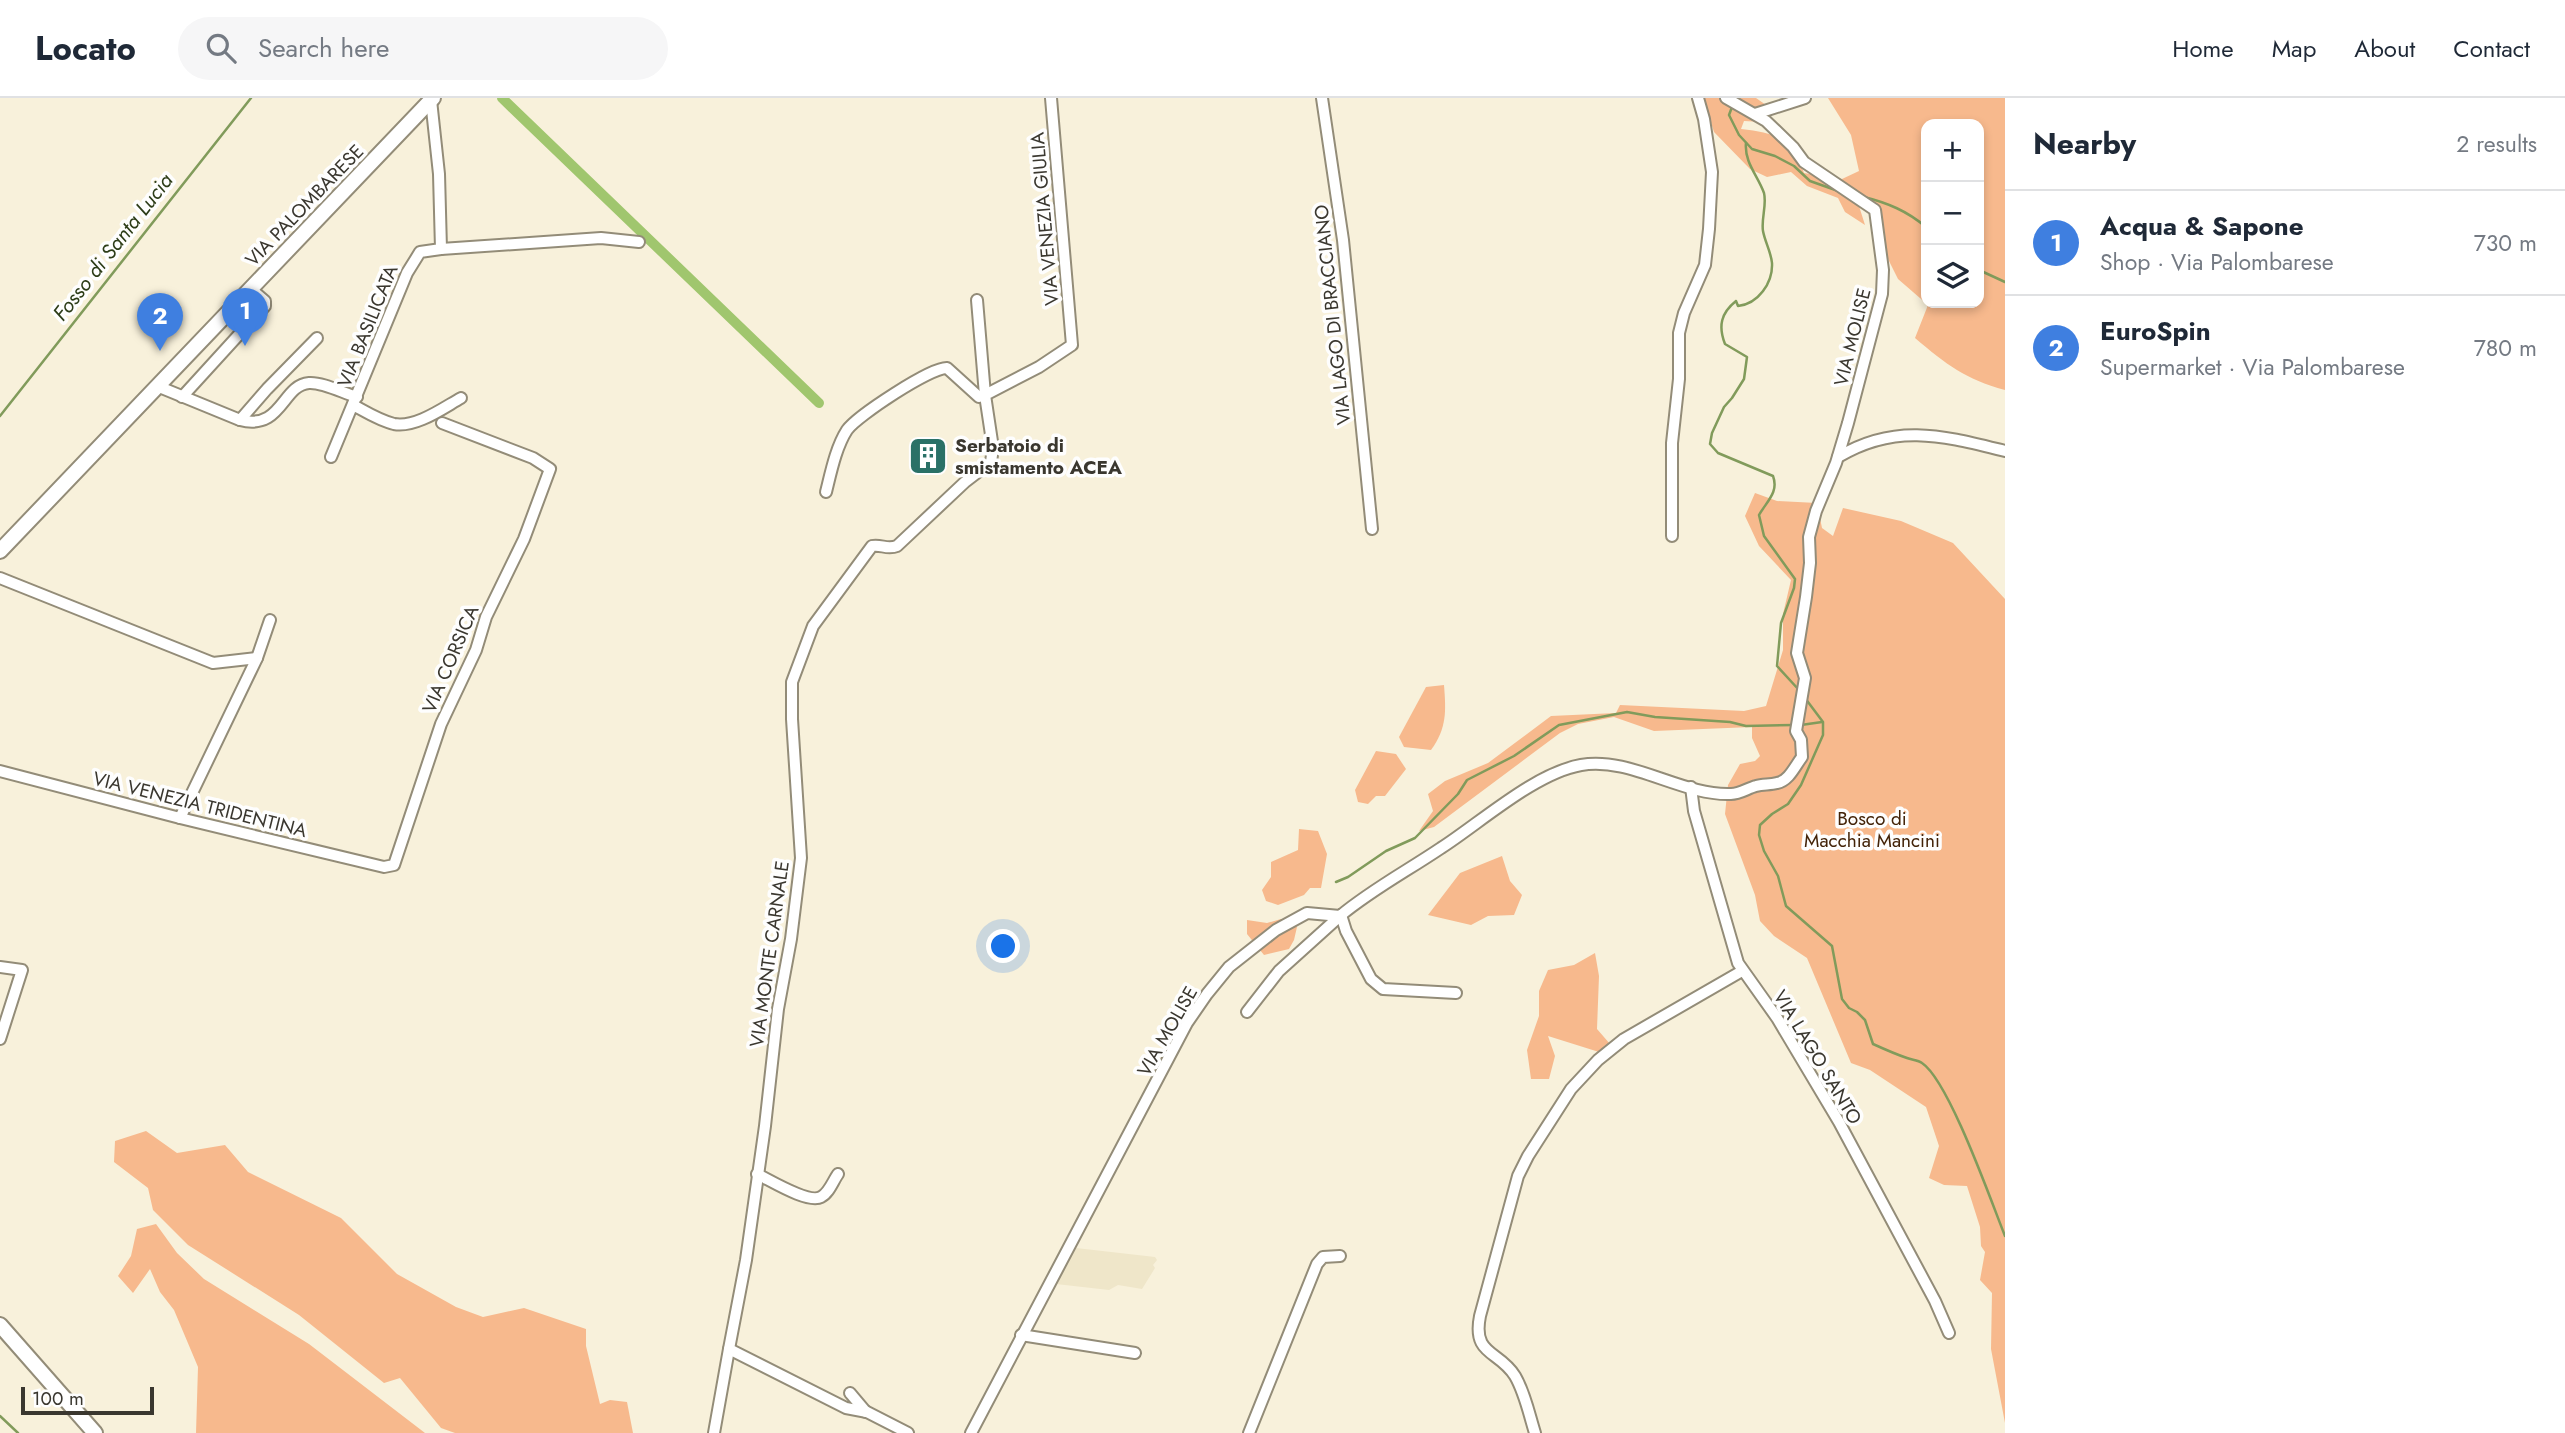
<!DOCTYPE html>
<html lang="en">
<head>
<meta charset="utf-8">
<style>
  body { margin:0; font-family:Jost,sans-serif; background:#f6f6f7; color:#1f2937 }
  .controls { position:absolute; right:21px; top:21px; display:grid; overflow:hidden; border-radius:14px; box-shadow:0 4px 10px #0003 }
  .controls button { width:63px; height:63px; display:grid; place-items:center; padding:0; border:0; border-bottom:2px solid #e0e1e3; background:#fff; color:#1f2937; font:35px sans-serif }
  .scale { position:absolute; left:21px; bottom:18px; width:133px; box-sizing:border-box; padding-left:7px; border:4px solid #3a372f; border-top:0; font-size:19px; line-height:24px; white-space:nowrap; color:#3a372f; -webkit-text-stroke:5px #fefefe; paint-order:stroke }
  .you { position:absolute; left:1004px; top:849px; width:24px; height:24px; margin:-18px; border:5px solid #fff; border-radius:50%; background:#1a73e8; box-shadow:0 0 0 10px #1a73e833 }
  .badge { display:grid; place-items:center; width:46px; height:46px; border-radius:50%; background:#2a7167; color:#fff; font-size:23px; font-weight:700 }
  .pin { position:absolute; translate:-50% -58px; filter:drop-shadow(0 2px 4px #0008) }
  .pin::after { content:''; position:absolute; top:37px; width:24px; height:21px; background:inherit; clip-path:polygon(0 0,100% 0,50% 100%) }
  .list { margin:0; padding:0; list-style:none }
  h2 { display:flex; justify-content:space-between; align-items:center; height:91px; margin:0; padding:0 28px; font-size:30px }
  h2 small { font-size:23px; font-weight:400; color:#747a83 }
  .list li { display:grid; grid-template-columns:46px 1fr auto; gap:21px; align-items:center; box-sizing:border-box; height:105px; padding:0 28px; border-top:2px solid #e0e1e3 }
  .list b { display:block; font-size:26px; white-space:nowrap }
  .list p { margin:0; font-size:23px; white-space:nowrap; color:#747a83 }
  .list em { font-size:23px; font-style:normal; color:#747a83 }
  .icon { flex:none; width:38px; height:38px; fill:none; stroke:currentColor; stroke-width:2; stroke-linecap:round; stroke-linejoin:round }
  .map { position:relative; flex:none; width:2005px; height:1335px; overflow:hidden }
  header { display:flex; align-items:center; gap:42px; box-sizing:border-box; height:98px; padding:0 35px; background:#fff; border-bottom:2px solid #e0e1e3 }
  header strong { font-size:33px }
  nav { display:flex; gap:38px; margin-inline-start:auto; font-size:24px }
  .search { width:490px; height:63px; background:#f6f6f7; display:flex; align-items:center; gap:18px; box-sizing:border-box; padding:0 24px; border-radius:38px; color:#747a83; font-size:26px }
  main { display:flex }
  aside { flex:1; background:#fff }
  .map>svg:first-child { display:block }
  .built { fill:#efe6c9 }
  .green { fill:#f7b98d; fill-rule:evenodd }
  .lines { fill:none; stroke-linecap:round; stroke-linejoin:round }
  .stream { stroke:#819b5b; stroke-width:2.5 }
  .canal { stroke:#a0c66e; stroke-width:10 }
  .minor-casing { stroke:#938c78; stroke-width:14 }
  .major-casing { stroke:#938c78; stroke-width:18 }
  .minor { stroke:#fff; stroke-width:10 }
  .major { stroke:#fff; stroke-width:14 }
  .labels { text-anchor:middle; stroke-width:7; stroke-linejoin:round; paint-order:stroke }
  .street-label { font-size:19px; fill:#3a372f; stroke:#fefefe }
  .poi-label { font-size:19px; font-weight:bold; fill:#3a372f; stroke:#fefefe; text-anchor:start }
  .park-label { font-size:19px; fill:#432308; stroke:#fefefe }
  .water-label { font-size:21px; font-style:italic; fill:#2d3d18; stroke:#fefefe }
</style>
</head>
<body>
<header>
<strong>Locato</strong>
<div class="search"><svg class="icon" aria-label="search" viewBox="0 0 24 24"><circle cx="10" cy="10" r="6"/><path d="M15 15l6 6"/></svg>Search here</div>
<nav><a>Home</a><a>Map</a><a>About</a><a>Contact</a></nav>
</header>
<main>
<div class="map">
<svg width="2005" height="1335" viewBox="0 0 2005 1335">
  <rect width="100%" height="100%" fill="#f8f1db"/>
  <path class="built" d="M1076,1150L1155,1159L1157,1162L1153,1167L1155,1170L1142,1191L1118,1187L1109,1192L1056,1186Z"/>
  <g class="green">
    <path d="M1703,0H1756L1766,7L1762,24L1744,23L1741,31C1777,35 1791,40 1804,75L1842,81L1859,73L1851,37L1828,0H2005V292C1965,281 1947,267 1915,240L1928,207L1898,181L1881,147L1880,119L1859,108L1865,127L1845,114L1838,100L1807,88L1791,74L1767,79L1750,71L1714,34ZM1926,26H1979V205H1926Z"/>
    <path d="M1755,395L1777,403L1817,405L1822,430L1833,438L1843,410L1901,423L1953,445L2005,501V1325L1991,1251L1992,1195L1980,1182L1985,1154L1981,1148L1980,1129L1967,1088L1944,1087L1929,1080L1939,1048L1926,1009L1870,972L1851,965L1807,860L1774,838L1760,823L1755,797L1725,716L1728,687L1740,666L1755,663L1760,658L1752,640V629L1654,633L1614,619L1578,626L1560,635L1434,729L1419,733L1433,713L1428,696L1445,683L1488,665L1551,618L1616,615L1620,607L1744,613L1766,608L1783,552V516L1791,482L1759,448L1745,418Z"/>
    <path d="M1444,587C1446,613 1447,630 1431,652L1404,649L1399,639L1426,589Z"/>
    <path d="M1376,653L1396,656L1406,671L1385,698H1376L1368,706L1358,704L1355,692Z"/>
    <path d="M1299,731L1318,733L1327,756L1321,790H1310L1304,797L1278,807L1266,803L1262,792L1271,779V764L1298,752Z"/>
    <path d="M1502,758L1510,783L1522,797L1514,817L1488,818L1471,827L1428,817L1460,775Z"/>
    <path d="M1281,821L1297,829L1294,842L1289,851L1264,857L1247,836V822L1267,825Z"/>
    <path d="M1595,855L1599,878L1597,931L1610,946L1599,954L1548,938L1555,958L1549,981H1531L1527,952L1539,918V893L1548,872L1574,867Z"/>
    <path d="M146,1033L177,1055L225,1047L248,1074L341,1120L397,1176L456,1209L483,1219L524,1210L586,1231V1248L600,1306L610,1302L627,1304L633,1335H455L441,1330L400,1280L384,1285L299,1217L188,1147L153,1112L148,1090L114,1064L115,1043Z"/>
    <path d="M156,1126L177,1155L204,1181L309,1246L425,1335H196L198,1269L174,1212L160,1194L150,1171L133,1195L118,1178L131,1158L137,1131Z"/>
  </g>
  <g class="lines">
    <g class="stream">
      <path d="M1732,9L1729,17L1739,37L1752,51L1775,58L1794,68L1810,83L1841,94"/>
      <path d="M1746,45C1744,64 1758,78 1764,95C1767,107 1761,121 1763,133C1765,144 1771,154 1772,165C1773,185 1758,206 1738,208L1736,203C1721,215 1718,228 1725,246L1747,259L1744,281L1732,300L1724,309L1712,335L1710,346L1718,355L1773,378C1779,394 1767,403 1759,417L1764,438L1795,481L1794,490L1781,525L1777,568L1799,592"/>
      <path d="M1864,99C1888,105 1907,113 1926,129"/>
      <path d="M1979,172L2005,184"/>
      <path d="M0,318L251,0"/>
      <path d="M1805,600L1823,624V637L1801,687L1788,706L1772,716L1760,727L1759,737L1764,753L1778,778L1786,808L1832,848L1842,901L1849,910L1857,914L1865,922L1873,946C1884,951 1895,956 1907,960C1912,962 1918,962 1922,965C1949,983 1991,1103 2005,1138"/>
      <path d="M1801,627L1822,624"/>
      <path d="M1336,784L1348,779L1386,753L1415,740L1458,696L1467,682L1514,658L1559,627L1627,614L1655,619L1730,624L1746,628L1794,627"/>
      <path d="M0,1318L18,1335"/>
    </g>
    <path class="canal" d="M502,0L819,305"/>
    <g class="minor-casing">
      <g id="minor">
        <path d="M1322,0L1343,142L1372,431"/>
        <path d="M1755,16L1805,0"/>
        <path d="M441,151L601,140L639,144"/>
        <path d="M977,202L985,297"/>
        <path d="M157,288L240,322C282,333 282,287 309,285C323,284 343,295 357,299"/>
        <path d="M182,299L265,208V203L251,191"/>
        <path d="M353,307C366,314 380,323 394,326C416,330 443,310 461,300"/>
        <path d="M240,322L267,291L317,240"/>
        <path d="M331,359L407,175L420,154L441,151L439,76L431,2"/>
        <path d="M1838,359C1896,324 1944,338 2005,353"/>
        <path d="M826,394C831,374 836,349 847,332C857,318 931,269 947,270L979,299"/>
        <path d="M1672,438V345L1679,281V235L1684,215L1705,167L1709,131L1712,74L1704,21L1698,0"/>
        <path d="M0,480L213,565L257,560"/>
        <path d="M0,673L180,720L384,769L394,767L441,626L476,552L486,519L524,441L550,371L533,360L442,325"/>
        <path d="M1691,689L1694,713L1738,865L1777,920L1839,1024L1935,1203L1949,1235"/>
        <path d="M180,720L257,560L270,522"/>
        <path d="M1341,817L1346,833L1371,881L1383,891L1456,895"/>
        <path d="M0,869L22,872L0,941"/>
        <path d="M1247,914L1279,873L1340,818"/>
        <path d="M757,1076C770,1082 808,1106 821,1099C829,1095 833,1083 838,1076"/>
        <path d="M1021,1237L1135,1255"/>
        <path d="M850,1295L866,1314"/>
        <path d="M714,1335L729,1251"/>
        <path d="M908,1335L867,1314L846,1310L729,1251L746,1162L765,1028L778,911L791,841L801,760L792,621V584L813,528L872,448C881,446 887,452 897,448L965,384L991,364L993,350L985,297L1039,269L1072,247L1051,0"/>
        <path d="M971,1335L1187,925L1207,896L1229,869L1276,832L1307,815L1340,818C1371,792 1407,773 1441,750C1480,725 1535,675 1581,667C1630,658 1682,698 1731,696C1740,696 1748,690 1756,688C1763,686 1770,687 1777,685C1789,683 1795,668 1802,659L1801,642L1796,633L1805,580L1797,555L1806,499L1810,465L1809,439L1816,413L1836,365L1848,325L1882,196L1883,172L1875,112L1804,64L1793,49L1766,23L1726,0"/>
        <path d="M1249,1335L1317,1166L1323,1159L1340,1158"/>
        <path d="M1535,1335C1529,1316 1525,1295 1515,1278C1499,1252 1472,1258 1480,1218L1518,1078L1528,1058L1571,991L1598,962L1624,941L1742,873"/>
      </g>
    </g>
    <g class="major-casing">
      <g id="major">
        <path d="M0,453L433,0"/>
        <path d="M0,1227L95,1335"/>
      </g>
    </g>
    <use href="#minor" class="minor"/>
    <use href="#major" class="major"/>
  </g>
  <defs>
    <g id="building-square" transform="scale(2.0125)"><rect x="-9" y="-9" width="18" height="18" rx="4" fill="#2a7167" stroke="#fefefe"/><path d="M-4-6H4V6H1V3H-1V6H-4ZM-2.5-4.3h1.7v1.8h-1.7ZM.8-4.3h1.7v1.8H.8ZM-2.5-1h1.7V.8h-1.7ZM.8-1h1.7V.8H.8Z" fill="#fff"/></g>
  </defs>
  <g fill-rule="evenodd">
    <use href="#building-square" x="928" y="358"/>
  </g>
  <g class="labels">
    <g class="street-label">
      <text transform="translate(304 107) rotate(-46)" y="7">VIA PALOMBARESE</text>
      <text transform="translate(1044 121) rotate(-95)" y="7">VIA VENEZIA GIULIA</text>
      <text transform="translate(1332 217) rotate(-96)" y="7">VIA LAGO DI BRACCIANO</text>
      <text transform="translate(367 228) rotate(-68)" y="7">VIA BASILICATA</text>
      <text transform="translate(1852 239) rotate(-76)" y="7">VIA MOLISE</text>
      <text transform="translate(450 561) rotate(-67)" y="7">VIA CORSICA</text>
      <text transform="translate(200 706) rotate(14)" y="7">VIA VENEZIA TRIDENTINA</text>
      <text transform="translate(769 856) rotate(-82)" y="7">VIA MONTE CARNALE</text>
      <text transform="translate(1167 933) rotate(-60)" y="7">VIA MOLISE</text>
      <text transform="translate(1818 959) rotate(59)" y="7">VIA LAGO SANTO</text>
    </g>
    <g class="poi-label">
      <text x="955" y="354">Serbatoio di<tspan x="955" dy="22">smistamento ACEA</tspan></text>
    </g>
    <g class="park-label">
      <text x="1872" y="727">Bosco di<tspan x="1872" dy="22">Macchia Mancini</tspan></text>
    </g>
    <g class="water-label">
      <text transform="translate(113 149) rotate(-52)" y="7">Fosso di Santa Lucia</text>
    </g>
  </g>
</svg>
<div class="controls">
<button>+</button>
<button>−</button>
<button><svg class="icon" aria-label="layers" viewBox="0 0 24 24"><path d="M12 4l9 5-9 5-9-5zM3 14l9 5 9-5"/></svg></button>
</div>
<div class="scale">100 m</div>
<div class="you"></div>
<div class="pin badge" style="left:245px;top:248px;background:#3f7fe0">1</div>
<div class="pin badge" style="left:160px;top:253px;background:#3f7fe0">2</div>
</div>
<aside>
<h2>Nearby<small>2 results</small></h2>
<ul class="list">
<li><span class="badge" style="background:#3f7fe0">1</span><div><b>Acqua &amp; Sapone</b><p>Shop · Via Palombarese</p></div><em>730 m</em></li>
<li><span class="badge" style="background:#3f7fe0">2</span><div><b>EuroSpin</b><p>Supermarket · Via Palombarese</p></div><em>780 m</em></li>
</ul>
</aside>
</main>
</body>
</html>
